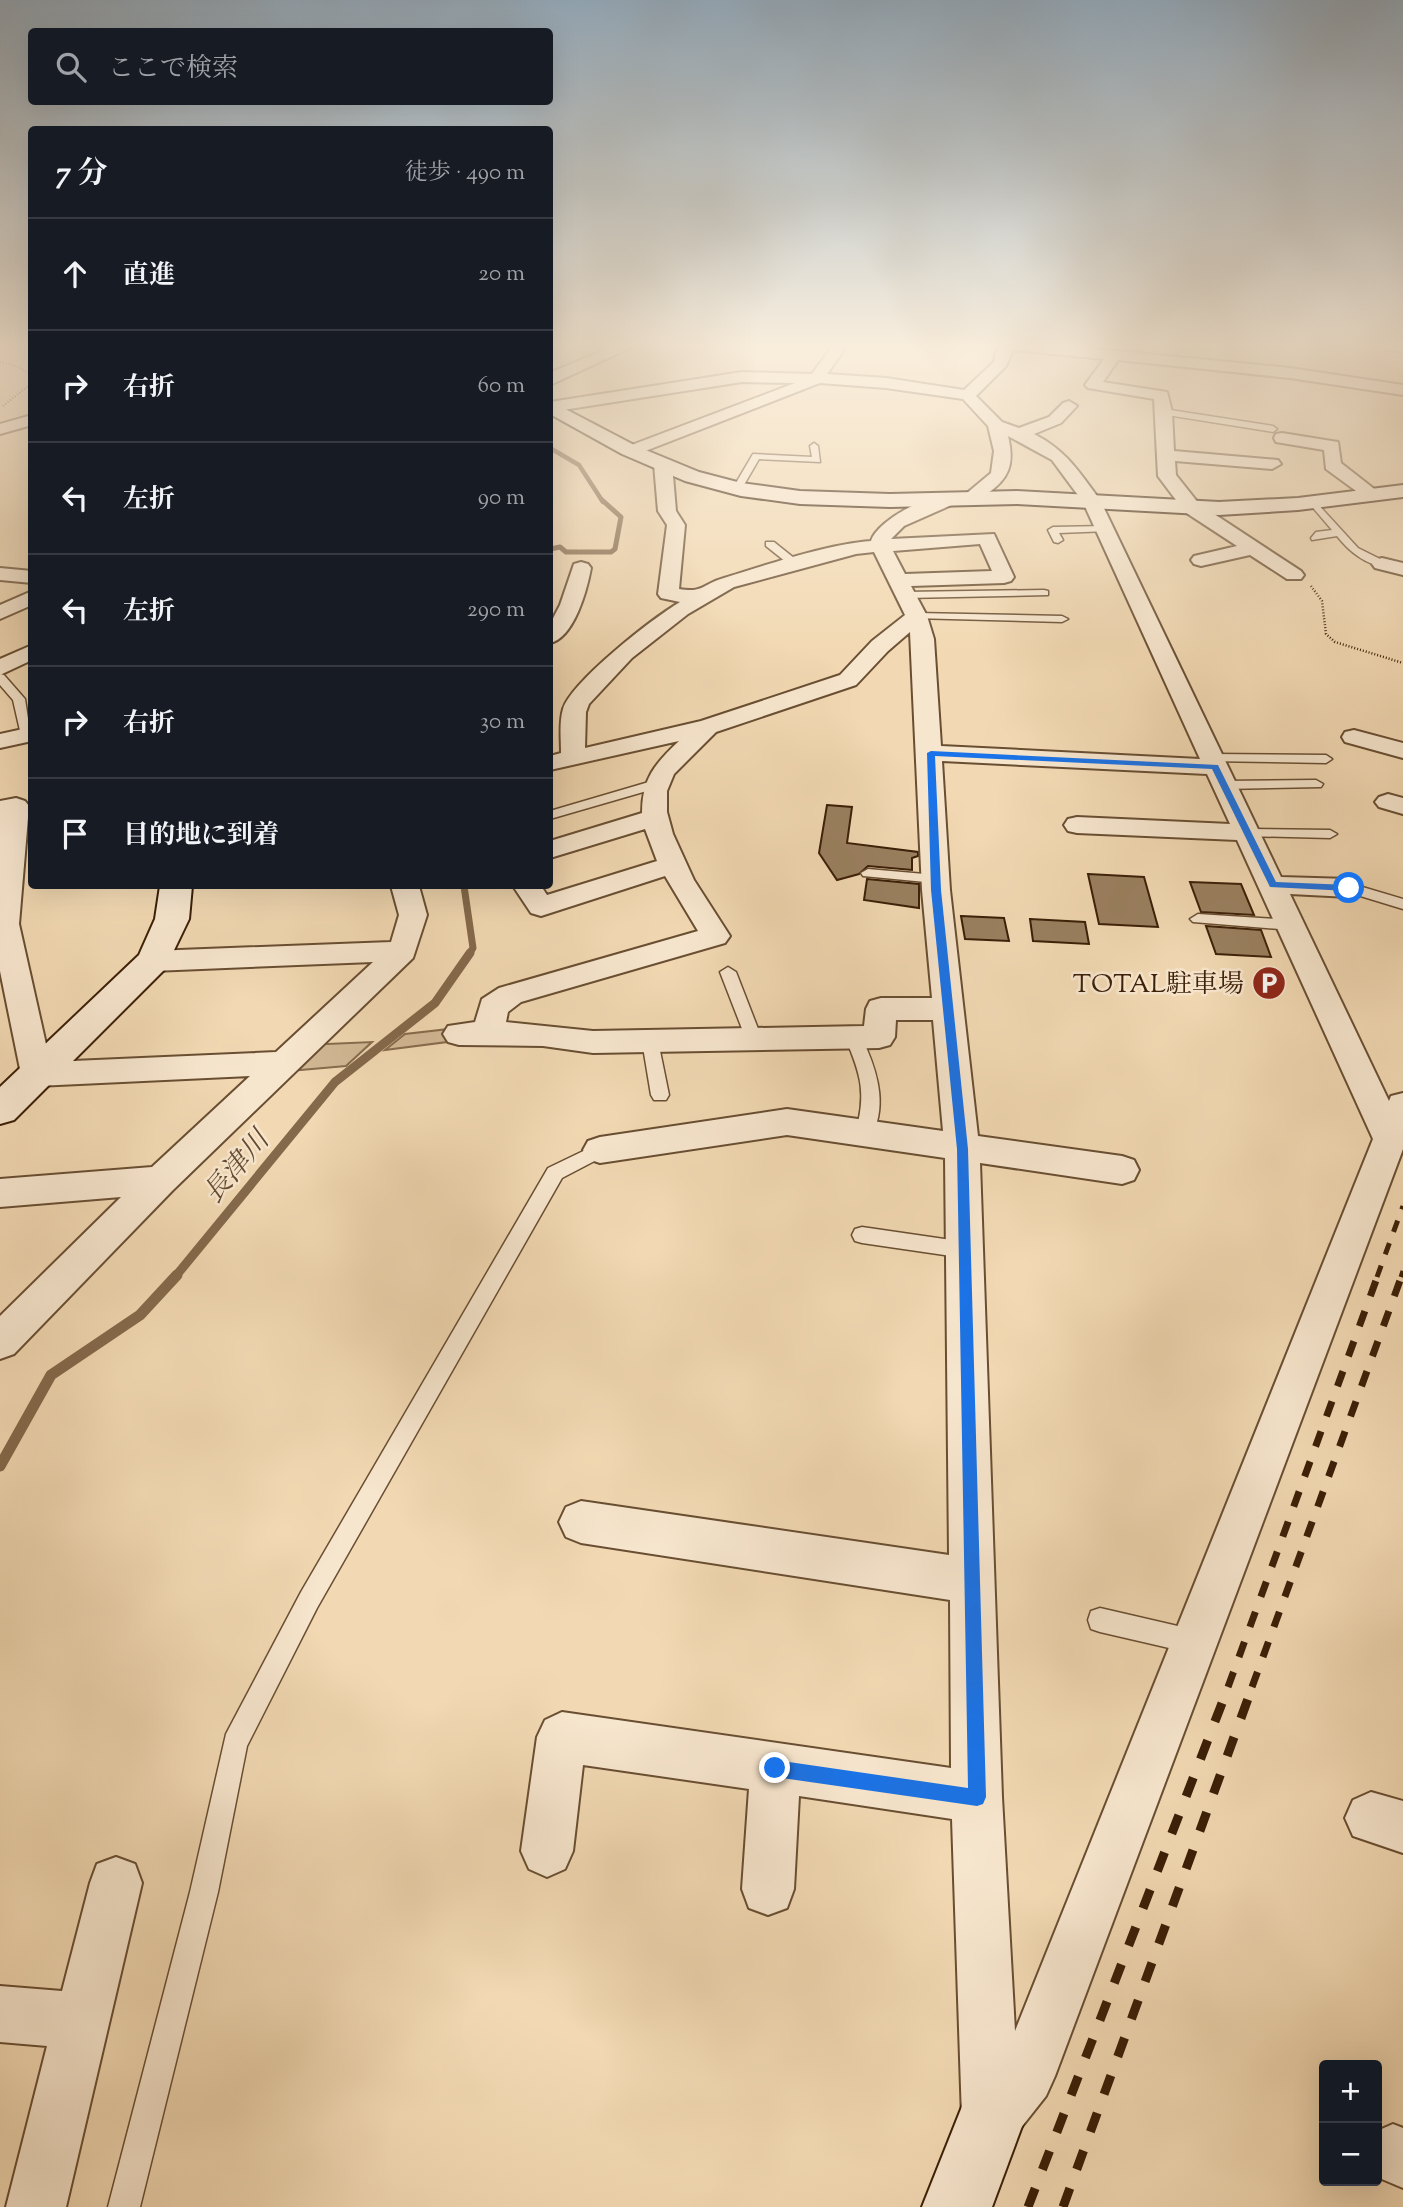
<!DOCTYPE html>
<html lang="ja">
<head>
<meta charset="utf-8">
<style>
  body { margin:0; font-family:"Sorts Mill Goudy","Noto Serif JP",serif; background:#20242c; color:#f1f3f6 }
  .controls { position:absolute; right:21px; bottom:21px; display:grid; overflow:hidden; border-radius:7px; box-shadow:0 7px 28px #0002 }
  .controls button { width:63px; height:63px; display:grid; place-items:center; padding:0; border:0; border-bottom:2px solid #363941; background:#171b24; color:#f1f3f6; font:35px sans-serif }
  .stop { position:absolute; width:21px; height:21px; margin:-16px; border:5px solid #1a73e8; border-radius:50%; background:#fff }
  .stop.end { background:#1a73e8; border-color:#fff; box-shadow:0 2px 7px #0008 }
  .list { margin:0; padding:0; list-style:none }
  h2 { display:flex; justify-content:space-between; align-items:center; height:91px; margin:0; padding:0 28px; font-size:30px }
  h2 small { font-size:23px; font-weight:400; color:#9ea1a6 }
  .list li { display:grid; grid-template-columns:46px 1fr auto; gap:21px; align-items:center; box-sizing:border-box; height:112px; padding:0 28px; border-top:2px solid #363941 }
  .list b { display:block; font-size:26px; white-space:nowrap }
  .list em { font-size:23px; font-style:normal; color:#9ea1a6 }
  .icon { flex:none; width:38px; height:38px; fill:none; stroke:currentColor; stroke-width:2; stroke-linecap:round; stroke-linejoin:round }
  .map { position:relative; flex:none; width:1403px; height:2207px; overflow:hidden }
  .search { position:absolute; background:#171b24; box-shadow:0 7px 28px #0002; left:28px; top:28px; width:525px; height:77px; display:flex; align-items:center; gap:18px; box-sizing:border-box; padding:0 24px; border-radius:7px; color:#9ea1a6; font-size:26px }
  .panel { position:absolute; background:#171b24; box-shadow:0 7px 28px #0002; left:28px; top:126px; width:525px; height:763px; border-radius:7px }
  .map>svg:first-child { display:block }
  .green { fill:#d3b996; stroke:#876c4e; stroke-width:2 }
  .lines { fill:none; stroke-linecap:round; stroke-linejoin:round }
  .stream-far4 { stroke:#84694b; stroke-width:4.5 }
  .stream-far3 { stroke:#84694b; stroke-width:5 }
  .stream-far2 { stroke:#84694b; stroke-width:7 }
  .stream-far1 { stroke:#84694b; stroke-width:9 }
  .stream { stroke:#84694b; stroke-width:11 }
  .building { fill:#9a8060; stroke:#3b1f07; stroke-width:2 }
  .lane-casing { stroke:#694e32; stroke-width:3 }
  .street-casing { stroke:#694e32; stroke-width:4 }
  .secondary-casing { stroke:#3b1f07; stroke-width:4 }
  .path-far1 { stroke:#3b1f07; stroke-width:2; stroke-dasharray:1 2; stroke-linecap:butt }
  .path { stroke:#3b1f07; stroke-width:2.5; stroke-dasharray:1 2; stroke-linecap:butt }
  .lane { fill:#f7e6ce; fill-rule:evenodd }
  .street { fill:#f7e6ce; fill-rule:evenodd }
  .secondary { fill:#f7e6ce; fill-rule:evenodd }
  .rail-far2 { stroke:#3b1f07; stroke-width:5; stroke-dasharray:12 12; stroke-linecap:butt }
  .rail-far1 { stroke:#3b1f07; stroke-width:7; stroke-dasharray:16 16; stroke-linecap:butt }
  .rail { stroke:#3b1f07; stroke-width:9; stroke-dasharray:20 20; stroke-linecap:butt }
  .route { fill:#1a73e8 }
  .labels { text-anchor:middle; stroke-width:5; stroke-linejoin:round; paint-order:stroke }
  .poi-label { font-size:26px; fill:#3b1f07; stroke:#f7e6ce; text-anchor:end }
  .water-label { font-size:28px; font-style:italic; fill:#654a2f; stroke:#f7e6ce }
</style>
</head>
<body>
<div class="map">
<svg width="1403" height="2207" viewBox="0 0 1403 2207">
  <rect width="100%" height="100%" fill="#f2d9b3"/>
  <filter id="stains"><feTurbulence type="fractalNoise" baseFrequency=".00286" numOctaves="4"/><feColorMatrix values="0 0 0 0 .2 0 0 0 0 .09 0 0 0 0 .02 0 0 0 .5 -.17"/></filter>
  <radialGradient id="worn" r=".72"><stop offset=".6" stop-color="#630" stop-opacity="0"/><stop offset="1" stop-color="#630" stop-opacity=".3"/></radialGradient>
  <g class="green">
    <path d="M449,1029L447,1042L385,1050L405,1034Z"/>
    <path d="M320,1038L327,1044L372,1042L346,1066L289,1071Z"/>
  </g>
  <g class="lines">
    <path class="stream-far4" d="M550,448L579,465L603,502"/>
    <path class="stream-far3" d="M550,549L560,547L566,552H611L615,549L621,517L602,500"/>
    <path class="stream-far2" d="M464,886L473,948L469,954"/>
    <path class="stream-far1" d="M175,1277L335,1082L435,1003L470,953"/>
    <path class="stream" d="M0,1466L51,1375L140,1315L177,1275"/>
  </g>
  <g class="building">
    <path d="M827,805L852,807L847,843L918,852V856L912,858V870L868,866L859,874L837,880L819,853Z"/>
    <path d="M1088,874L1144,877L1158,927L1099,924Z"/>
    <path d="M867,879L919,884V908L864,900Z"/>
    <path d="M1190,882L1241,884L1254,915L1201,912Z"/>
    <path d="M961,916L1004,918L1009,941L965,939Z"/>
    <path d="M1030,919L1085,922L1089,944L1033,941Z"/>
    <path d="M1206,926L1261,930L1271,957L1216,954Z"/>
  </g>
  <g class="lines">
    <g class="lane-casing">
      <g id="lane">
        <path d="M1164,409L1273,426L1277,429L1273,432L1161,414Z"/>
        <path d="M814,443L818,446L820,462L759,459L741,490L733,488L753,454L812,457L810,446Z"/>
        <path d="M1314,500L1358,548L1386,562V566C1367,567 1348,550 1337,536L1312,540L1311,538L1316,532L1332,530L1309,503Z"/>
        <path d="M1105,526L1110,529L1109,531L1059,533L1063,540L1058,543L1054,542L1048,530L1053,527Z"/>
        <path d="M766,542H774L799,562V566H791L766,546Z"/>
        <path d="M1044,590L1048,591V595L905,598L900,595L905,592Z"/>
        <path d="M916,613L1062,616L1068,619L1062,622L912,618V614Z"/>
        <path d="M0,674L4,675L25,699L31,738L27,739L21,735L13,700L0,685Z"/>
        <path d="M1211,754L1326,755L1332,759L1326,763L1206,761V755Z"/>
        <path d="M659,779L666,783L664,786L550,819V811Z"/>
        <path d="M1316,780L1323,784L1321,787L1224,789L1217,785L1224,781Z"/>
        <path d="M1248,829L1330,830L1337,834L1330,838L1243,836V830Z"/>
        <path d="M868,869L936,875L943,879L936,883L863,876L861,873Z"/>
        <path d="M1349,883L1403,899V909L1344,891L1342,888L1344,885Z"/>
        <path d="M1198,914L1292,920L1300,925L1292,930L1193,922L1190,919Z"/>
        <path d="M728,967L736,972L762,1039L760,1043L754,1045L746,1039L720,972Z"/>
        <path d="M853,1031C861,1034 863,1040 866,1047C879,1077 887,1109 870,1139H858L855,1134C867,1094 861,1075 845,1037Z"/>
        <path d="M650,1035L658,1041L669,1095L666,1100H654L651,1095L642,1041Z"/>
        <path d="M600,1143L606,1145L609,1150L606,1155L562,1178L317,1608L247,1746L218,1892L140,2207H108L190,1892L226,1734L301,1592L548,1168Z"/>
        <path d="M862,1227L965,1242L972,1244L975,1250L972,1256L965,1258L862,1243L855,1241L852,1235L855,1229Z"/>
        <path d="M1100,1608L1195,1630L1204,1633L1207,1642L1204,1651L1195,1654L1100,1632L1091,1629L1088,1620L1091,1611Z"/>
      </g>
    </g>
    <g class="street-casing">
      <g id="street">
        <path d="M619,344H639L550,385V374L554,371Z"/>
        <path d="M834,344H848L827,374L886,378L964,390L994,362L996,352L1003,344H1046L1290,368L1403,385V395L1290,378L1118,360L1103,382L1167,392L1172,412L1174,451L1278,460L1281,464L1272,469L1175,461L1176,475L1199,504L1301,571L1304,575L1301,579H1287L1250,555L1201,566L1194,564L1191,560L1194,556L1237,546L1185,512L1158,476L1154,399L1088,388L1085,385L1104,359L1013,350L1006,366L976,396L1002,422L1019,428L1049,417L1063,403L1069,401L1077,406L1061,423L1034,434C1067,451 1079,472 1100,500L1281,877L1349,879L1359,882L1363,888L1359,894L1349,897L1290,894L1389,1101L1391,1096L1403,1093V1149L1055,2076L1046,2096L1012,2139L991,2147L970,2139L962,2118L952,1819L799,1796L794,1889L787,1908L768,1915L749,1908L742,1889L749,1789L583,1765L573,1851L565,1869L547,1877L529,1869L521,1851L537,1737L545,1720L562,1712L951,1768L950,1600L581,1543L566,1537L559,1522L566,1507L581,1501L949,1555L945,1158L787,1135L600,1163L588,1159L583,1150L588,1141L600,1137L787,1109L943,1131L933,1020H896L895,1037L890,1045L879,1048L593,1053L543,1046L459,1045L448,1042L443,1034L448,1026L475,1022L482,999L499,988L698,931L665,876L541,916L531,913L513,886H541L547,895L657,861L645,829L550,858V841L642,813C642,778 655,764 679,741L550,770V756L561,753C561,739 559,722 563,709C572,681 653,618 680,602L661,598L658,594L667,525L658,511L654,464L657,460H669L672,464L676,511L685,525L679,589C705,593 702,584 724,578C766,565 828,544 871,541C878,519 935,490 956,495L959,499L956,503L904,526L891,539L994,534L1014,577L1011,581L1004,583L911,586L927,616L934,639L941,746L1200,759L1083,502L1052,460L1008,436C1015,464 1009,480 985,495C980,499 977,502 970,503L961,498L991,473L994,451L988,426L963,399L886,388L820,383L635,455L627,450L629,446L795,383L742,382L550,412V402L742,372L812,374ZM980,544L992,571L905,574L893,551ZM874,552L905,615L872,641L840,675L701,721L585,748L586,712L589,704L632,658L688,614L734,587L856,554ZM910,632L922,890L932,998H881L870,1001L866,1009L864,1026L593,1031L506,1022L508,1012L521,1002L725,943L730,936L694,880L673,834L667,812V791L674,774L716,732L856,685L888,651ZM942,761L1207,774L1230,824L1077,817L1068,819L1064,825L1068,831L1077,833L1237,840L1373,1139L1015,2031L1002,1797L980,1163L1122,1184L1134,1180L1139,1170L1134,1160L1122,1156L978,1136L950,890Z"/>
        <path d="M1387,344H1403V352L1387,350Z"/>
        <path d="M32,415V425L0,434V424Z"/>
        <path d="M1282,433L1338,442L1341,463L1382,495L1373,500L1367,499L1326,469L1324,450L1276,442L1274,438L1276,434Z"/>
        <path d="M1382,558L1403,563V575L1375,568L1372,564L1375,560Z"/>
        <path d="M581,562L588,564L591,568C587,590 574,638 550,643V624L560,605L574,564Z"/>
        <path d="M0,568L32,571V583L0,580Z"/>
        <path d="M32,591V605L0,619V605Z"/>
        <path d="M32,645V660L0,675V659Z"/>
        <path d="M32,727V741L0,748V734Z"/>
        <path d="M1354,730L1403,743V758L1345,742L1342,737L1345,732Z"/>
        <path d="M1388,794L1403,798V814L1379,807L1375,802L1379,797Z"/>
        <path d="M16,798L25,801L29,806L19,924L50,1062L276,1052L373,962L153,971L142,968L138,961L142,954L153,951L391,942L399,915L391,886H419L427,915L413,958L173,1190L14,1354L0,1359V1316L121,1197L0,1207V1179L152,1167L250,1076L37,1086L26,1082L21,1074L0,971V801Z"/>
        <path d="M1371,1792L1403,1801V1853L1353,1836L1345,1818L1353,1800Z"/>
        <path d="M116,1857L135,1864L142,1883L66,2207H6L47,2046L0,2042V1986L62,1991L90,1883L97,1864Z"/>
        <path d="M1393,2124L1403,2128V2188L1377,2177V2131Z"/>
      </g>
    </g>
    <g class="secondary-casing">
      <g id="secondary">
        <path d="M550,401L636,446L699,472L741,483L800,491L890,494L1017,491L1219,502L1298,498L1403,485V497L1298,510L1219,515L1017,504L890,507L800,504L741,496L685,481L622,454L550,414Z"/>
        <path d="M160,886H192L189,919L165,969L14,1120L0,1124V1087L139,955L155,919Z"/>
        <path d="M991,2084L1015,2094L1025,2118L992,2207H922L967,2094Z"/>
      </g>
    </g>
    <g class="path-far1">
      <path d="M0,362L17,366L32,375"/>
      <path d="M3,406L32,383"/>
    </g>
    <path class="path" d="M1311,586L1322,601L1326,634L1335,642L1403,663"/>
    <use href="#lane" class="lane"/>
    <use href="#street" class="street"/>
    <use href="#secondary" class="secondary"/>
    <g class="rail-far2">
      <path d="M1377,1277L1403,1206"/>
      <path d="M1401,1277L1403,1271"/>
    </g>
    <g class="rail-far1">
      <path d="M1228,1687L1378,1275"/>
      <path d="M1252,1687L1402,1275"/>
    </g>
    <g class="rail">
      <path d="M1028,2207L1229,1685"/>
      <path d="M1063,2207L1253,1685"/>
    </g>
  </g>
  <linearGradient id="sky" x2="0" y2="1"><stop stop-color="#93aabc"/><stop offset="0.53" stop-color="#f9eedd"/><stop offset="1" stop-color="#f9eedd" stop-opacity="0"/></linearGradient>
  <rect width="1403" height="653" fill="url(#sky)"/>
  <path class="route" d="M931,751L1218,765L1276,882L1349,885L1353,888L1349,891L1270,887L1212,769L935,756L941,890L968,1149L986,1797L983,1804L977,1806L775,1777L769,1774L766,1768L769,1762L775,1760L968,1788L957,1149L931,890L927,753Z"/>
  <defs>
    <g id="parking-disc" transform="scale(1.75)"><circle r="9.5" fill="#8f2418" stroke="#f7e6ce"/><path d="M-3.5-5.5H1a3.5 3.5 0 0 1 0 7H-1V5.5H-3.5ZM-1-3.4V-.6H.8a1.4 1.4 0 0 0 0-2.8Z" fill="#fff"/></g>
  </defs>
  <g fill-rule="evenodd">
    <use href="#parking-disc" x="1269" y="983"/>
  </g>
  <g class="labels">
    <g class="poi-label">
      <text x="1244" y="992">TOTAL駐車場</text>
    </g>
    <g class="water-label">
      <text transform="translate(235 1166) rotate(-50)" y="10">長津川</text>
    </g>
  </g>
  <rect width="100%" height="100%" filter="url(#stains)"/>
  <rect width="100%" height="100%" fill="url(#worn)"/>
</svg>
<div class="controls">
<button>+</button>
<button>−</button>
</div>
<div class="stop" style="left:1349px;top:888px"></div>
<div class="stop end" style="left:775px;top:1768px"></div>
<div class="search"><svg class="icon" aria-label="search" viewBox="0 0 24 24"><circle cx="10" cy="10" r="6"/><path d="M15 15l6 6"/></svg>ここで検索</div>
<section class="panel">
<h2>7 分<small>徒歩 · 490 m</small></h2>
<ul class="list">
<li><svg class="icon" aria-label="ahead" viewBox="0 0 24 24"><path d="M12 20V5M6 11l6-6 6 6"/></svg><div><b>直進</b></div><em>20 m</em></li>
<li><svg class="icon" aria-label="right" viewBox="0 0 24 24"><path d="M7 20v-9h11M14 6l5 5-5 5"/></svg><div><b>右折</b></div><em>60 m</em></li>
<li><svg class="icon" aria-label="left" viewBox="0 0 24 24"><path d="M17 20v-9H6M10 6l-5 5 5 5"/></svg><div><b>左折</b></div><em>90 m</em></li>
<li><svg class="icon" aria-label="left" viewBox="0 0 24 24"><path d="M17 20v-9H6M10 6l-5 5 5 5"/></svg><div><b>左折</b></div><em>290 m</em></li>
<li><svg class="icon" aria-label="right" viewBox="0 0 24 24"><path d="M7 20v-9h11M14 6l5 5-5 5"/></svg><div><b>右折</b></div><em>30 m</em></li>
<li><svg class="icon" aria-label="arrive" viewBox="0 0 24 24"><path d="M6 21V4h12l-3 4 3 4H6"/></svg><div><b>目的地に到着</b></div></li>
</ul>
</section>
</div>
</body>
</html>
